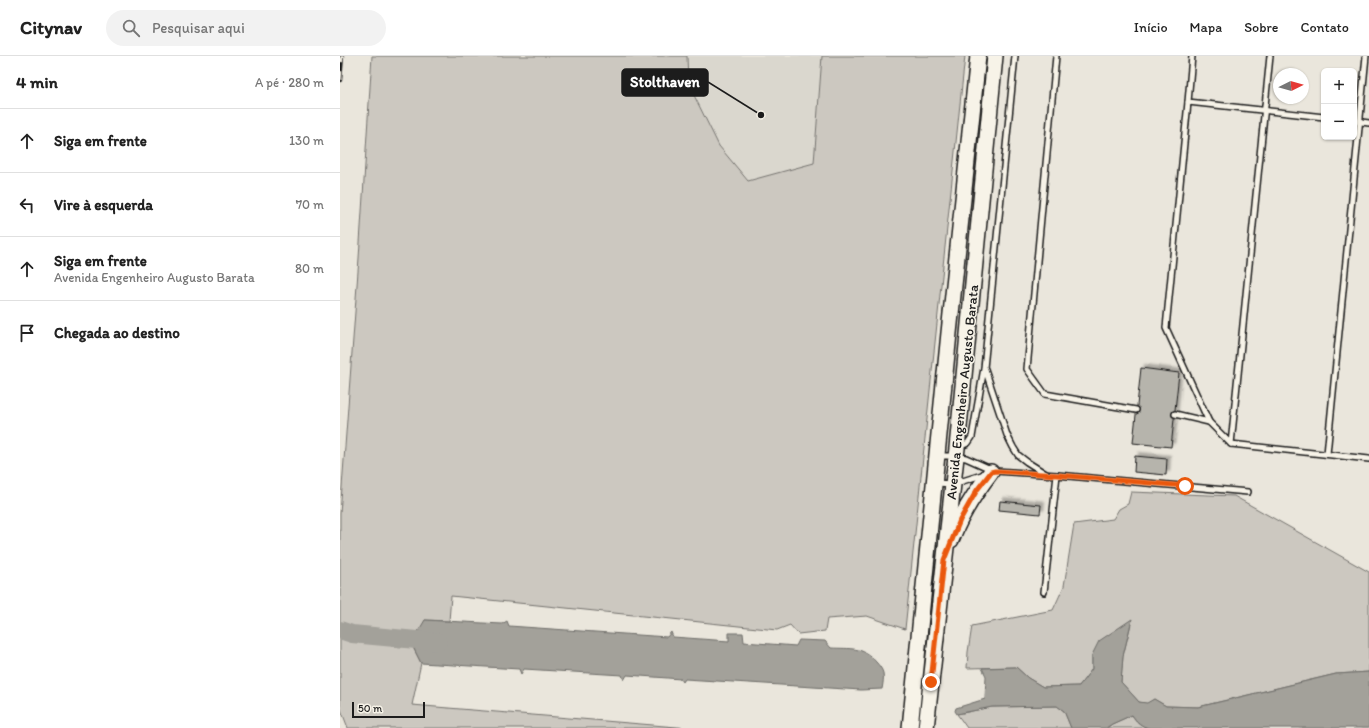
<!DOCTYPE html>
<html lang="pt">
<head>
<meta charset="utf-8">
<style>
  body { margin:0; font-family:Itim,sans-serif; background:#f2f2f2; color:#222 }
  .controls { position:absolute; right:12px; top:12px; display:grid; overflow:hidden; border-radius:6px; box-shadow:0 1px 3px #0004 }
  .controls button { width:36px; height:36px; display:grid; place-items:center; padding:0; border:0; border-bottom:1px solid #e0e0e0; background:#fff; color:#222; font:20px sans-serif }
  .compass { position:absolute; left:933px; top:12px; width:36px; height:36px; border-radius:50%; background:#fff; box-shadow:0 1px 3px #0004; rotate:85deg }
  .scale { position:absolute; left:12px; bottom:10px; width:73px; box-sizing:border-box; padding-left:4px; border:2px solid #1c1c1c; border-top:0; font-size:11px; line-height:14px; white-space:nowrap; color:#1c1c1c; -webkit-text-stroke:3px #f7f3e8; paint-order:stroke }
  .stop { position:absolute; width:12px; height:12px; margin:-9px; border:3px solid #ea580c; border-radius:50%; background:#fff }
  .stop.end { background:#ea580c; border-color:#fff; box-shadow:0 1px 4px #0008 }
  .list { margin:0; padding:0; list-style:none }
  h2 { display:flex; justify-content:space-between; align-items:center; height:52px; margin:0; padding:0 16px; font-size:17px }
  h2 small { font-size:13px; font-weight:400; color:#767676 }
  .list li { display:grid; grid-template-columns:26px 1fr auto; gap:12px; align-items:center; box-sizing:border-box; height:64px; padding:0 16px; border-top:1px solid #e0e0e0 }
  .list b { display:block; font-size:15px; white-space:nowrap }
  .list p { margin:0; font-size:13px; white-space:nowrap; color:#767676 }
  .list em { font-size:13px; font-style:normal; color:#767676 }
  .icon { flex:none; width:22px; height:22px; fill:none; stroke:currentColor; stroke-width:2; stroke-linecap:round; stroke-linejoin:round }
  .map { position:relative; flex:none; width:1029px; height:672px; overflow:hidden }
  header { display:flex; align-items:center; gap:24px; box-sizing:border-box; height:56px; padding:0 20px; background:#fff; border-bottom:1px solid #e0e0e0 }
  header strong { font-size:19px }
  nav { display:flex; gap:22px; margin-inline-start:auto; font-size:14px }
  .search { width:280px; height:36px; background:#f2f2f2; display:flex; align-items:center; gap:10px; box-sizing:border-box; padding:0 14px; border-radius:22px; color:#767676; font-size:15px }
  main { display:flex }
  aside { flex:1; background:#fff }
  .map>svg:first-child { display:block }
  .built { fill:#dad7ce }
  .green { fill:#ccc8c0; stroke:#74726e }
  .water { fill:#a3a19a; stroke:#6d6c68 }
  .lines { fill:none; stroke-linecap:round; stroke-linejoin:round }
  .river { stroke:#a3a19a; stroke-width:18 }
  .building { fill:#b6b4ac; stroke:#1c1c1c; filter:url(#shadow) }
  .service-casing { stroke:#1c1c1c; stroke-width:8 }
  .primary-casing { stroke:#1c1c1c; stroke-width:18 }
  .service { stroke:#f7f3e8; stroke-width:5 }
  .primary { stroke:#f7f3e8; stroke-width:15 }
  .rail-casing { stroke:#1c1c1c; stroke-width:4.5 }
  .rail { stroke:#f7f3e8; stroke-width:3; stroke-dasharray:9; stroke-linecap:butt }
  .route { stroke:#ea580c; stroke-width:5 }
  .labels { text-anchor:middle; stroke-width:3; stroke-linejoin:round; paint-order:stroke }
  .street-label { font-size:14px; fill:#1c1c1c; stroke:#f7f3e8 }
  .leader { fill:none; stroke:#1c1c1c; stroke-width:1.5 }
  .callout-dot { fill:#1c1c1c; stroke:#f7f3e8; stroke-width:1.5 }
  .callout { fill:#1c1c1c; stroke:#1c1c1c; stroke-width:1.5 }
  .callout-label { font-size:15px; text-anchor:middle; font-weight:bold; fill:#fff }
</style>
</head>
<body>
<header>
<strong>Citynav</strong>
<div class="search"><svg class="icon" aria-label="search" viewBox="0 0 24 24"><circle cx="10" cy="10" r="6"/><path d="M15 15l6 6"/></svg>Pesquisar aqui</div>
<nav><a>Início</a><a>Mapa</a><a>Sobre</a><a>Contato</a></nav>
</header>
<main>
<aside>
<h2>4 min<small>A pé · 280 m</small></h2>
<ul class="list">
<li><svg class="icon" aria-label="ahead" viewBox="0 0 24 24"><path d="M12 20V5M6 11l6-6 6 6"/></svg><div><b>Siga em frente</b></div><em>130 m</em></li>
<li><svg class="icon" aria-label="left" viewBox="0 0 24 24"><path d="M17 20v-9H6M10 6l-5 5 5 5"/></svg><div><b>Vire à esquerda</b></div><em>70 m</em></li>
<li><svg class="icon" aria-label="ahead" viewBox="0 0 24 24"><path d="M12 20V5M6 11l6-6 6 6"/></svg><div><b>Siga em frente</b><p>Avenida Engenheiro Augusto Barata</p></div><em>80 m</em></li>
<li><svg class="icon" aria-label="arrive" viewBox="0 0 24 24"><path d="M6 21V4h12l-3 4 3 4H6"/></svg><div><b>Chegada ao destino</b></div></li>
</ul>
</aside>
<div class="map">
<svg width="1029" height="672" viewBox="0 0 1029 672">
  <defs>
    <filter id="shadow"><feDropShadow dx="3.5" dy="-3.5" stdDeviation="1" flood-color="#0004"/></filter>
  </defs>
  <rect width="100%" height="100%" fill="#eae6dc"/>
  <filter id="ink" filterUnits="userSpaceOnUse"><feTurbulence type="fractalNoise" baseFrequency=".025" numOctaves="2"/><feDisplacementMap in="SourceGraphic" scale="8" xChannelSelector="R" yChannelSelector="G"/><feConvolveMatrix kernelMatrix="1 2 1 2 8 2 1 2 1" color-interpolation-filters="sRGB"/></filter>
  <g filter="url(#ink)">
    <path class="built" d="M347,0H482L474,107L408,125L379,90L348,27Z"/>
    <g class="green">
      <path d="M32,0H347L348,27L379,90L408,125L474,107L482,0H625L565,573L527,560L487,563L485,575L458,578L450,569L437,574L111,540L109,565L85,564L74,593L81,607L72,649L349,672H8L0,651V458L19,202Z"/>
      <path d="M791,436L894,440L1029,516V616L996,618L858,651L826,650L814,643L807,648L799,646L781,626L783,600L792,564L752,599V613L739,630L703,631L688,622L676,611L627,612L628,596L632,570L713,554L724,530L734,468L773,463L779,453L788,448Z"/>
      <path d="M717,650L724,655L731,672H627L617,658L652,651Z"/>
      <path d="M792,659C796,666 801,670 809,672H767L772,668Z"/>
    </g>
    <g class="water">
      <path d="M792,563L783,600L781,626L799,646L807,647L814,643L826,650L858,651L996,618L1029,616V672H809C801,670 797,666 792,659L772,668L766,672H731L724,655L717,650L652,651L617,658L615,655L616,652L645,643L646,620L642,612L676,611L688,622L703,631L739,630L752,613V599L759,585Z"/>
      <path d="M85,564L162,568L167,565L169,570L327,581L331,576L333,581L389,585V577H403L404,586L456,590L459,584L485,585L491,592C510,593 523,590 536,606C539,609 542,613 543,617C544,621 543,628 542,633L521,634L345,623L343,626L341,623L287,619L284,624L282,619L184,613L181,618L179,613L81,607L74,593L73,584Z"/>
    </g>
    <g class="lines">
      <path class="river" d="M0,574L12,578L98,586"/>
    </g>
    <g class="building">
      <path d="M801,312L839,317L831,391L793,387Z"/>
      <path d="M795,400L827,403L826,419L794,416Z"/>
      <path d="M660,445L701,449L700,458L659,454Z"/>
    </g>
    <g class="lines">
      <g class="service-casing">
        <g id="service">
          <path d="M716,0L687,313L705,338L796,354"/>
          <path d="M852,0L848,46L984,61"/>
          <path d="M848,46L826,272L869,366"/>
          <path d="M1014,65L1029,67"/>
          <path d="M645,313L667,379L673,391L678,399L687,406L706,418"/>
          <path d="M835,358L869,366L891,388L930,0"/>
          <path d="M891,388L1029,403"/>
          <path d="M619,391L628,387L632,381L644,312L675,0"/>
          <path d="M987,398L1026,0"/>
          <path d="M599,400H616L626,402L655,415L717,419L908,436"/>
          <path d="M596,427L613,428L645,418"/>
          <path d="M704,536L717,419"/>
        </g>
      </g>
      <g class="primary-casing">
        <g id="primary">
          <path d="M611,484C621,458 634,438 651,416"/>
          <path d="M570,672L609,277L638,0"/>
          <path d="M586,672L617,392L655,0"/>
        </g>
      </g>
      <use href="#service" class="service"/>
      <use href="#primary" class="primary"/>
      <g class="rail-casing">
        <path id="rail" d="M0,24L2,0"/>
      </g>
      <use href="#rail" class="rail"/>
    </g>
  </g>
  <g class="lines" filter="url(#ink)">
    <path class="route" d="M591,626L604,504L620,464L637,434L651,416L655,415L717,419L845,430"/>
  </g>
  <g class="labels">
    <g class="street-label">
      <text transform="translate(622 336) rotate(-84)" y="5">Avenida Engenheiro Augusto Barata</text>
    </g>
  </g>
  <path class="leader" d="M421 59L368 26"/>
  <circle class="callout-dot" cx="421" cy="59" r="4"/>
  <rect class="callout" x="282" y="13" width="86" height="27" rx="4"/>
  <g class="callout-label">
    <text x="325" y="31">Stolthaven</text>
  </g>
</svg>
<div class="controls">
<button>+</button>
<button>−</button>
</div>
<svg class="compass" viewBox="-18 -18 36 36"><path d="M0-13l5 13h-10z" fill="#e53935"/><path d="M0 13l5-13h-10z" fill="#767676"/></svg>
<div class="scale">50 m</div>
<div class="stop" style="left:845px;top:430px"></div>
<div class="stop end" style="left:591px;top:626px"></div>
</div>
</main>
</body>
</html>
